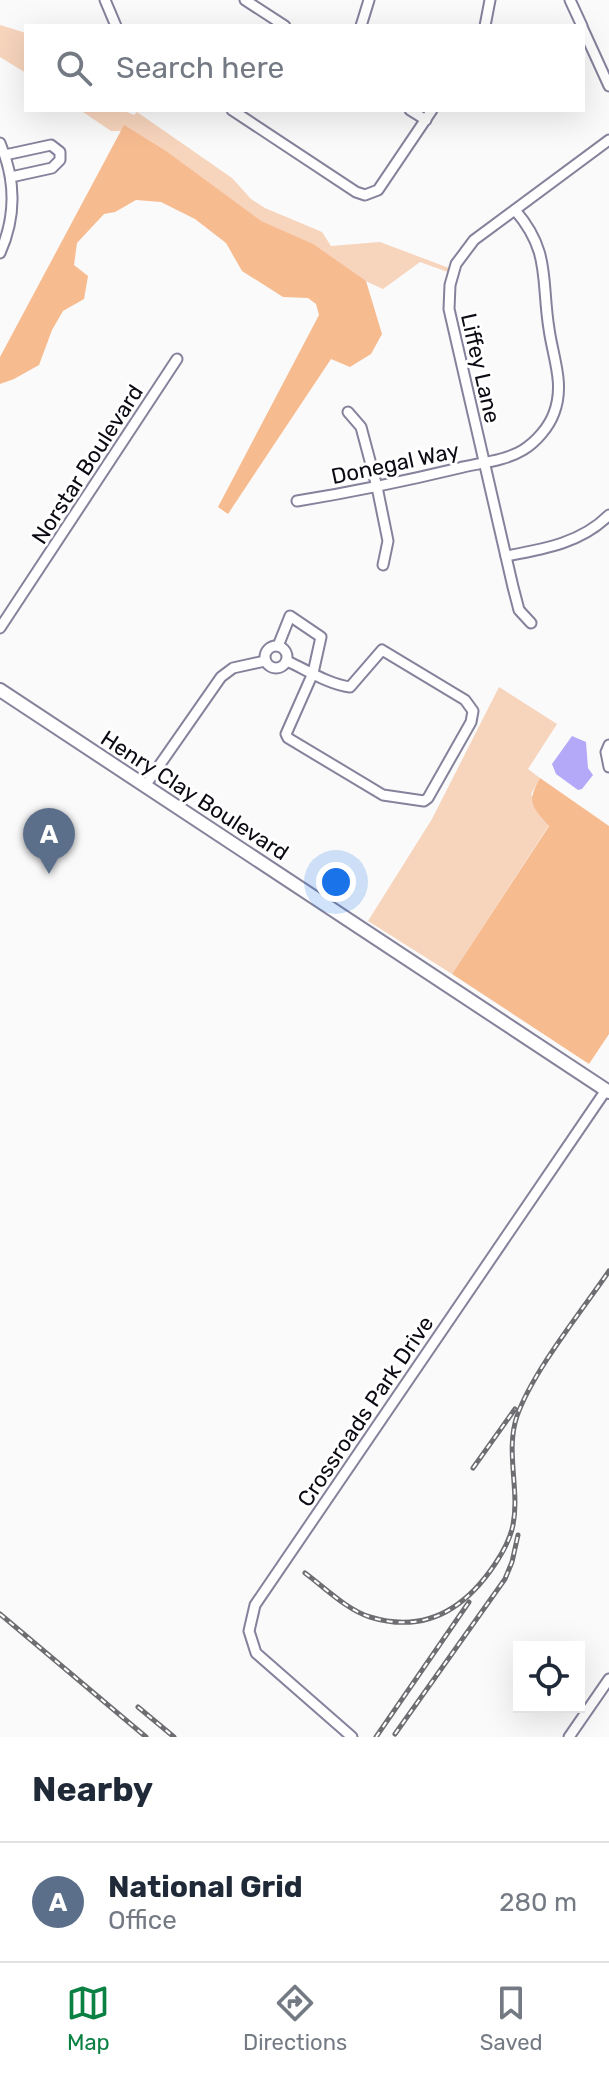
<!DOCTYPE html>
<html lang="en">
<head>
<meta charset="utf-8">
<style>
  body { margin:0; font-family:Rubik,sans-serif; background:#f2f2f3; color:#1f2937 }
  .controls { position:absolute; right:24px; bottom:24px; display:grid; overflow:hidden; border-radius:0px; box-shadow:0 8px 32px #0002 }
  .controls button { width:72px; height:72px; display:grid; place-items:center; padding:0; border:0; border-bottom:2px solid #e0e1e3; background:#fff; color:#1f2937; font:40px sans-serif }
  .you { position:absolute; left:336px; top:882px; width:28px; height:28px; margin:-20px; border:6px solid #fff; border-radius:50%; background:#1a73e8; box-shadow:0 0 0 12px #1a73e833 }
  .badge { display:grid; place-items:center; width:52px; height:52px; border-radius:50%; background:#0b8043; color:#fff; font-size:26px; font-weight:700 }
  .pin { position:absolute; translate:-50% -66px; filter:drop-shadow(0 2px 4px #0008) }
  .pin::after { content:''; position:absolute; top:42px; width:28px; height:24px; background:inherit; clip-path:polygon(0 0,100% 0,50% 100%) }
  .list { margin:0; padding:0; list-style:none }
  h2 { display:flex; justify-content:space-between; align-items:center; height:104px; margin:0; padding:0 32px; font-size:34px }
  h2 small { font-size:26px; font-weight:400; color:#747a83 }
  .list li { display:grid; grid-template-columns:52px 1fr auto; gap:24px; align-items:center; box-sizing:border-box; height:120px; padding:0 32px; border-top:2px solid #e0e1e3 }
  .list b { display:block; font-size:30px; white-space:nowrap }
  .list p { margin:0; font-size:26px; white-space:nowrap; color:#747a83 }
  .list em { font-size:26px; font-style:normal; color:#747a83 }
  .icon { flex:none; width:44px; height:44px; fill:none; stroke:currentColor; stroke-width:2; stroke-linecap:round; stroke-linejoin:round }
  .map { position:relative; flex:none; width:609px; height:1737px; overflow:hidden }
  .search { position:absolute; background:#fff; box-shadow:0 8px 32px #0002; left:24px; right:24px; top:24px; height:88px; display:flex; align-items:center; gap:20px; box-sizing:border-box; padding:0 28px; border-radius:0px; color:#747a83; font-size:30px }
  .sheet { height:224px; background:#fff }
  nav { display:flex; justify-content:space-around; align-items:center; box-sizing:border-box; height:112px; border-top:2px solid #e0e1e3; background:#fff; font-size:22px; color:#747a83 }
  nav a { display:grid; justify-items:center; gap:4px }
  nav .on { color:#0b8043 }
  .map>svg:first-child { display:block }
  .green { fill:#f7d4bc }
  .forest { fill:#f7bb90 }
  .water { fill:#b4a9f8 }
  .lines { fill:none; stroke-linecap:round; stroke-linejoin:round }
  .minor-casing { stroke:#85829c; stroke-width:13 }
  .major-casing { stroke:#85829c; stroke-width:16 }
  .minor { stroke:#fff; stroke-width:9 }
  .major { stroke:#fff; stroke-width:12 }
  .rail-casing { stroke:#6d6d72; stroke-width:5 }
  .rail { stroke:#fff; stroke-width:2; stroke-dasharray:6; stroke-linecap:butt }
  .labels { text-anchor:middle; stroke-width:6; stroke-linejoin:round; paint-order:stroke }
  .street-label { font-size:22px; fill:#0c0b14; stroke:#fff }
</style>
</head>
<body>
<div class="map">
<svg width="609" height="1737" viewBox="0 0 609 1737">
  <rect width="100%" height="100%" fill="#fafafa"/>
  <g class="green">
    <path d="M0,25L26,33V73L0,57Z"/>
    <path d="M80,110H122L134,115L137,112L232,178L251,199L265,208L322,232L331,246L380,242L449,268L448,272L420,262L383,289C289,248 209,189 126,131H111Z"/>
    <path d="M499,687L557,724L528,769L540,778L531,794L549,825L452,974L368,921L432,819Z"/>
  </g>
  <g class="forest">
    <path d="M124,125L166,151L261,221L313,244L366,281L382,334L371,354L350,367L331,359L228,514L218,507L319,315L316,304L308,298L283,297L242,271L226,243L195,219L161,202L136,200L115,212L104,214L77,243L74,265L88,276L84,299L63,311L52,330L39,365L14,379L0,384V357Z"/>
    <path d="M540,778L609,826V1034L589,1064L452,974L549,826C532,806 526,803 540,778Z"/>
  </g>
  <path class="water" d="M572,736L586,742L588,768L593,775L582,789L578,790L556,774L552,764Z"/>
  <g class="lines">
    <g class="minor-casing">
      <g id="minor">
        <path d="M105,0L116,26"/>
        <path d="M245,0L285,26"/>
        <path d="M570,0L582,26"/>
        <path d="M361,26L369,0"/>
        <path d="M485,26L490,0"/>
        <path d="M583,29L609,86"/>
        <path d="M232,110L356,192L365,195L378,190L432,110"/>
        <path d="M410,110L426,120"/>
        <path d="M0,143C16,180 16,217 0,253"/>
        <path d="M5,155L51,145L60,152V160L52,168L11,177"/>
        <path d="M348,412L361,427L377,487L388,541L383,565"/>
        <path d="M297,501C352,492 405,481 459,468C479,463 505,461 523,450C536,442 549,427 554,413C565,384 553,358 549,329C541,279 551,252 515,210"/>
        <path d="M506,556C544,549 581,543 609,515"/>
        <path d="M531,623L519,610L513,587L449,309L450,285L456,264L474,240L609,140"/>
        <path d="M0,628L177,359"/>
        <circle cx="276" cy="657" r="11"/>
        <path d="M278,646L290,616L321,637L313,673L286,734L288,738L383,795L424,801L428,798L471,722L473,711L465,700L382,650L350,687C328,684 307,670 287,661"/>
        <path d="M609,745L606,752L609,767"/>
        <path d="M145,786L221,677L233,668L265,661"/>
        <path d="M352,1737L256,1653L249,1631L255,1605L606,1090"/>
        <path d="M569,1737L609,1679"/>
      </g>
    </g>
    <g class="major-casing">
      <path id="major" d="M0,690L609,1092"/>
    </g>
    <use href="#minor" class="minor"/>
    <use href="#major" class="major"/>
    <g class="rail-casing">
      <g id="rail">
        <path d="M473,1468L515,1409"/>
        <path d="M305,1573C324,1587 347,1610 370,1617C425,1634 465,1609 495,1564C503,1552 510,1540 513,1525C520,1490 505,1451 517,1416C533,1371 581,1312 609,1271"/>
        <path d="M0,1614L146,1737"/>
        <path d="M138,1707L174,1737"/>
        <path d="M395,1734L505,1579L512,1562L518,1535"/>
        <path d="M376,1737L469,1602"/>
      </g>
    </g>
    <use href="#rail" class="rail"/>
  </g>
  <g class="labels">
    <g class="street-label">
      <text transform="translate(481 368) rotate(77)" y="8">Liffey Lane</text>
      <text transform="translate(395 463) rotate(-12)" y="8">Donegal Way</text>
      <text transform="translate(87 464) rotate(-57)" y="8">Norstar Boulevard</text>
      <text transform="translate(195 795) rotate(33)" y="8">Henry Clay Boulevard</text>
      <text transform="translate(365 1411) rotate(-56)" y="8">Crossroads Park Drive</text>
    </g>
  </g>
</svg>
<div class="controls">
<button><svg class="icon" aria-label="locate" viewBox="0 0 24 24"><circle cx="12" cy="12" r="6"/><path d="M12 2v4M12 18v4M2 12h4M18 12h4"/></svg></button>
</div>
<div class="you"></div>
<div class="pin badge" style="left:49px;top:874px;background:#5c6f8a">A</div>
<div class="search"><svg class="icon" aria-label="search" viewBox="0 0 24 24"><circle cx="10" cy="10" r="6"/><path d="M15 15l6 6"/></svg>Search here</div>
</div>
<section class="sheet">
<h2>Nearby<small></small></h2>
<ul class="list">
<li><span class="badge" style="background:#5c6f8a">A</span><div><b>National Grid</b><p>Office</p></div><em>280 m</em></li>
</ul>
</section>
<nav>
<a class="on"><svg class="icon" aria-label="map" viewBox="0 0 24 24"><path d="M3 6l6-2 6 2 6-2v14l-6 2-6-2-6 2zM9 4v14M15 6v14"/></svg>Map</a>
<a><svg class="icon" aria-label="directions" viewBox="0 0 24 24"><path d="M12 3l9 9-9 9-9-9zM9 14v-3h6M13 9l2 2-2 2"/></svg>Directions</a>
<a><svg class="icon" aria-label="saved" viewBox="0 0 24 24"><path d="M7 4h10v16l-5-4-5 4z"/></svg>Saved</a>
</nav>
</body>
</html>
